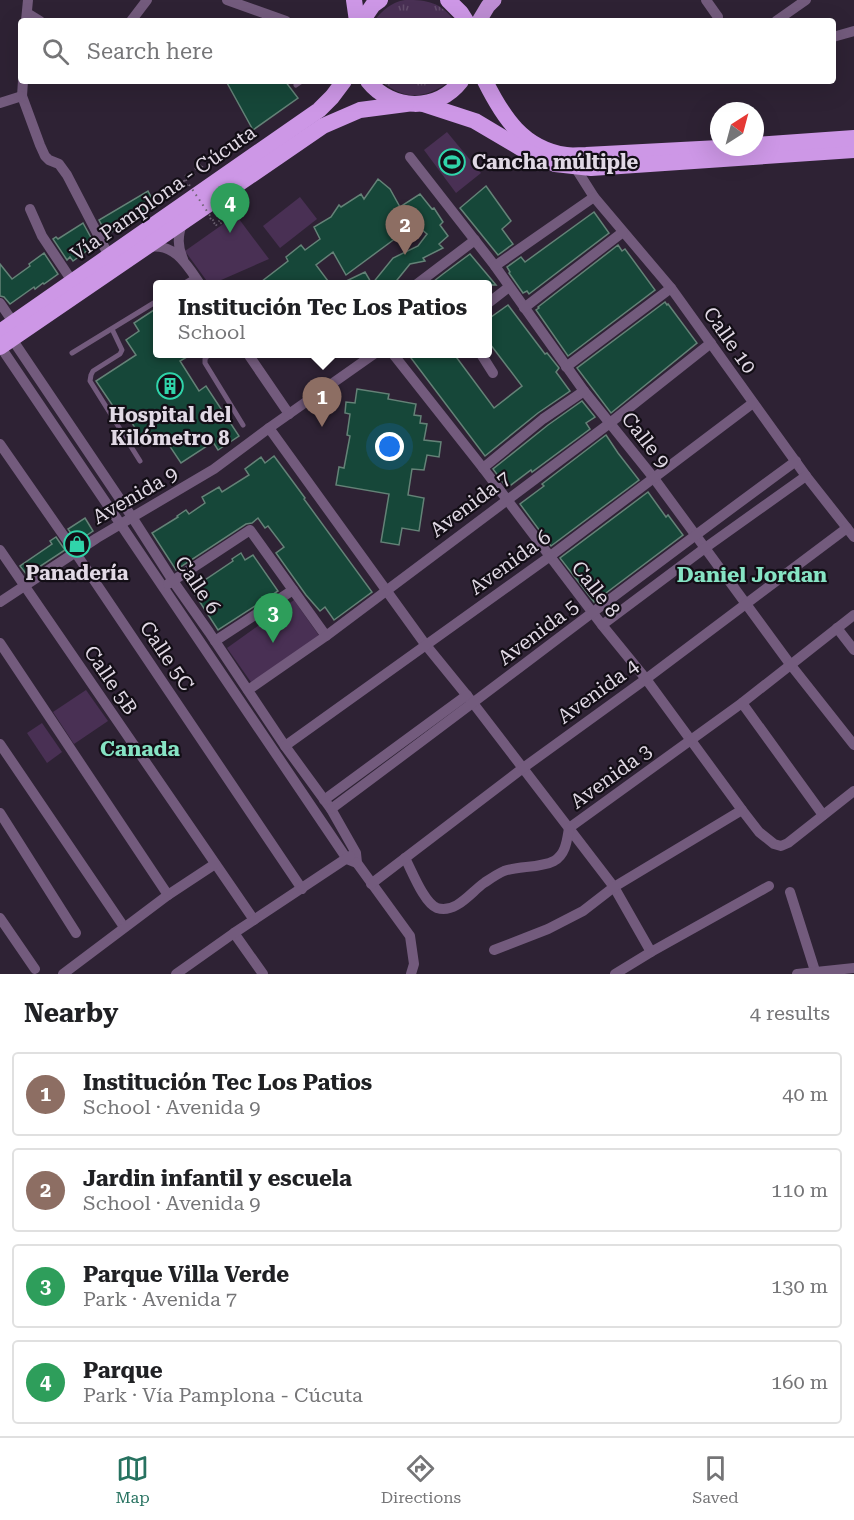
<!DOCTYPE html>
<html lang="en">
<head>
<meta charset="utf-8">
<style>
  body { margin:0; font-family:"Roboto Serif",serif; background:#f6f6f6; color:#202124 }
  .compass { position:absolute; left:710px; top:102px; width:54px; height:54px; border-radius:50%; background:#fff; box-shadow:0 6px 24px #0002; rotate:36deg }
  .you { position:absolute; left:390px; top:447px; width:21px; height:21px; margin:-15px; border:4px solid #fff; border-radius:50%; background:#1a73e8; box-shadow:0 0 0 9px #1a73e833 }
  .badge { display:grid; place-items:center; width:39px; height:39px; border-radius:50%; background:#277260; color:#fff; font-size:20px; font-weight:700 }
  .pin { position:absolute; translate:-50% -50px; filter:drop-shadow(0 2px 3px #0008) }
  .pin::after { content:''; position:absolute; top:32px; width:21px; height:18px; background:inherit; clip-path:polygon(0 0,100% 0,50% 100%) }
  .popup { position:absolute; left:153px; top:280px; width:339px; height:78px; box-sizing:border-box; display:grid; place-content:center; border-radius:6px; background:#fff; filter:drop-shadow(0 2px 4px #0005); font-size:20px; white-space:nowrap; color:#757577 }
  .popup b { font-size:22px; color:#202124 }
  .popup::after { content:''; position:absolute; left:50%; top:100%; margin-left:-12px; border:12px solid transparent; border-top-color:#fff }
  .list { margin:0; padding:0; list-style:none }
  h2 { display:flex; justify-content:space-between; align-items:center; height:78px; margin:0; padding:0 24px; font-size:26px }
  h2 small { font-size:20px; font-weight:400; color:#757577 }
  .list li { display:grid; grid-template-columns:39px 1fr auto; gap:18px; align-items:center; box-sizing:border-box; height:84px; margin:0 12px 12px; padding:0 12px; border:2px solid #e0e0e0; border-radius:6px }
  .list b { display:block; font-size:22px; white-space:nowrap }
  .list p { margin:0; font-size:20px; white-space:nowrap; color:#757577 }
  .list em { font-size:20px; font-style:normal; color:#757577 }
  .icon { flex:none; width:33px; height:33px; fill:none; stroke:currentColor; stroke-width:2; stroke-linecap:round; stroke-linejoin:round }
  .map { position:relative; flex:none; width:854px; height:974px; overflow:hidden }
  .search { position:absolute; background:#fff; box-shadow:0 6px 24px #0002; left:18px; right:18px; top:18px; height:66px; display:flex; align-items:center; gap:15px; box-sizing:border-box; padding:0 21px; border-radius:6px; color:#757577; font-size:22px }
  .sheet { height:462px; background:#fff }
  nav { display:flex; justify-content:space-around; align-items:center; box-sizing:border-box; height:84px; border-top:2px solid #e0e0e0; background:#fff; font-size:16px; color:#757577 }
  nav a { display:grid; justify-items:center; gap:3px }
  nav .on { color:#277260 }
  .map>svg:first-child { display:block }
  .grass { fill:url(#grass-tufts) }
  .green { fill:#493054 }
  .building { fill:#164739; stroke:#648277; stroke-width:1.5 }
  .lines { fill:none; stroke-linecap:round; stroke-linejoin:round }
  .path { stroke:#6d6372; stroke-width:2; stroke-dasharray:1.5 4.5; stroke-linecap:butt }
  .service { stroke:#735b7d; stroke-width:5 }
  .minor { stroke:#735b7d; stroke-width:10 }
  .primary { stroke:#be8dd4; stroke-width:15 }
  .trunk { stroke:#cd97e6; stroke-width:16 }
  .path-bridge { stroke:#6d6372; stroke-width:2; stroke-dasharray:1.5 4.5; stroke-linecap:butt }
  .labels { text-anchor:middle; stroke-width:4.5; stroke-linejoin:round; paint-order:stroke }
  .poi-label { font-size:20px; font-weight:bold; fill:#e1d9e5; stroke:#130e16 }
  .street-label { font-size:20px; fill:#e1d9e5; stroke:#130e16 }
  .neighbourhood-label { font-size:21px; font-weight:bold; fill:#86e3c4; stroke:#130e16 }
</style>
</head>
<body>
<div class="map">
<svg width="854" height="974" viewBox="0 0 854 974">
  <defs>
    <pattern id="grass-tufts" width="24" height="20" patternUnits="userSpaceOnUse" patternTransform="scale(1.5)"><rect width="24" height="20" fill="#493054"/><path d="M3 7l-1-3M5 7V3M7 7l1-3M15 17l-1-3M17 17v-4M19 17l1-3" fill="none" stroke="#634d6c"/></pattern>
  </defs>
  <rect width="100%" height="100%" fill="#2e2234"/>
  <g class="grass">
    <path d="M405,0C429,0 439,2 455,21H374C382,11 391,2 405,0Z"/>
    <path d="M381,81H450C426,99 405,101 381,81Z"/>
  </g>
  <g class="green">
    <path d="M447,132L481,173L456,193L424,150Z"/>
    <path d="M300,197L317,219L280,248L263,226Z"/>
    <path d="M236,215L269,259L212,284H209L185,251Z"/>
    <path d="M294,600L320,637L253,685L227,648Z"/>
    <path d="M86,690L108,721L74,744L53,712Z"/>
    <path d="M42,723L62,752L47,763L27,733Z"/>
  </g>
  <g class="building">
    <path d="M226,81H285L298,98L253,130Z"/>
    <path d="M378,179L390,189L400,207L420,194L432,209L434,208L443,222L440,225L448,236L439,244L443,248L423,258L425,261L410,264L393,285H338L365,272L372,284L393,258L418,246L427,234L419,227L420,225L417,221L409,227L393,235L396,238L346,275L333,252L316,265L331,285H257L288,261L286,257L301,245L305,250L320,239L314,227L331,217L339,205L341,207L361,194L364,199Z"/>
    <path d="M486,186L511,221L502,229L513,244L498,255L460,208Z"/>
    <path d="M148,191L155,204L107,235L99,220Z"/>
    <path d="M594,212L609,233L529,294L527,291L523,293L509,273L510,272L507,267L521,257L525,262Z"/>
    <path d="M83,223L95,245L73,261L70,257L67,260L53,239L56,237L58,239Z"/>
    <path d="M618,245L622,251L625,249L655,290L568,356L536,310L539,308L538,307Z"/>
    <path d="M44,253L58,274L44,284L43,283L35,289L34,287L10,304L4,297L0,296V264L12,279L30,266L29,264Z"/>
    <path d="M470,254L496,285H429L443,274Z"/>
    <path d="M665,302L667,305L668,304L697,343L611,413L577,368Z"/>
    <path d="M508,305L545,354L547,353L559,368L556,372L570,391L538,413L485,456L408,354H454L494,408L522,386L487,340V320Z"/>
    <path d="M157,308V354H192L180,361L199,391L206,386L239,436L218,450L213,442L181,463L163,436L147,446L126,414L121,418L96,381L136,355L126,340L139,331L134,323Z"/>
    <path d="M357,389L389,394L388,399L416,404L414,415L421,416L420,423L427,424L424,440L441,442L439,457L427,455L424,470L412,469L408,495L424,498L419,531L402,528L399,545L381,542L389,494L336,485L339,467L344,468L350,436L347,435L350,414L345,413L346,402L355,403Z"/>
    <path d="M582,401L595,417L586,423L590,429L532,472L531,470L507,488L493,469L548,425Z"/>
    <path d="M606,435L618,453L639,480L551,546L520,504L544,486L542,484Z"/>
    <path d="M274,456L305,498L304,499L372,592L334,620L325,607L320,611L306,595L276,553L284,547L268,526L265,528L258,518L252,523L246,524L176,570L152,533L178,517L177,516L186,510L189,514L205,503L202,497L219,487L222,492L249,475L245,469L261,457L265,463Z"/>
    <path d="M648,492L666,517L668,515L683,535L594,602L560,558Z"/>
    <path d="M85,518L93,531L77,542L68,529Z"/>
    <path d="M56,537L65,550L27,575L20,566L52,544L50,541Z"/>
    <path d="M241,553L245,560L253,555L278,591L218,630L194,593L202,588L199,584L233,561L232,559Z"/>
  </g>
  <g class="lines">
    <g class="path">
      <path d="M188,186L184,181L203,168L201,165"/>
      <path d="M210,218L215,224L233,211L235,213"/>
    </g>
    <g class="service">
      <path d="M296,85L302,81"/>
      <path d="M183,284L195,277"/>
      <path d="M112,329L122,350L120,354L93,371L91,375L90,381L140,461"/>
      <path d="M72,353L157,301"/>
      <path d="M209,354L205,359V363L243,425"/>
    </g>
    <g class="minor">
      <path d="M227,0L286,21"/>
      <path d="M706,0L718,17"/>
      <path d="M27,13L40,21"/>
      <path d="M26,21L28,0"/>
      <path d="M131,21L147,0"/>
      <path d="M776,21L806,0"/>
      <path d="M833,37L854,31"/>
      <path d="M23,81L22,96L40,145L45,156L49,160L59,164L67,175L109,256"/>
      <path d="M0,103L22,96"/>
      <path d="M410,157L495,266L584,391L653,477L790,664L854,745"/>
      <path d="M575,167L594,197L671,288L806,476L854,537"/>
      <path d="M30,209L42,236L72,281"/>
      <path d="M182,223C178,236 177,246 183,259"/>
      <path d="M149,247C175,243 187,265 200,284"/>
      <path d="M495,266L594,197"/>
      <path d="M417,284L475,240"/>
      <path d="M0,303L13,322"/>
      <path d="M487,304L509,287"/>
      <path d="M524,308L623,232"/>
      <path d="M10,336L132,517L173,581L209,632L285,746L331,809L356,853L357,863L410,936L414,964L411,974"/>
      <path d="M0,346L347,859L357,863"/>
      <path d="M248,354L289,414"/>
      <path d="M393,354L483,468L602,625L646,679L742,810L759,832L774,844L781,846L788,843L854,791"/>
      <path d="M481,354L493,373"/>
      <path d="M566,367L671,288"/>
      <path d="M269,428L425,644L473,703L614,887L651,952"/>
      <path d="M0,444L75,552L302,889"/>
      <path d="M483,468L543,419L584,391"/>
      <path d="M0,550L254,920"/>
      <path d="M168,584L250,530L326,636"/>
      <path d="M0,602L97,538L214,469L269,428L374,354"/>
      <path d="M602,625L705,548L806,476"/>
      <path d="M837,628L854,650"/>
      <path d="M215,641L293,590"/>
      <path d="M0,643L168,895"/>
      <path d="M248,690L326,636L610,423L711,343"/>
      <path d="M742,703L823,815"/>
      <path d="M0,744L124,927"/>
      <path d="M285,746L549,557L753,403"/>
      <path d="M324,800L467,695"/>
      <path d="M331,809C486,694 640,575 796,461"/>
      <path d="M0,813L76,933"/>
      <path d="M405,858C412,871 424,903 437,908C456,914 471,892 484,883C490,879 497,874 504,871C518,866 541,868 554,861C566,854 567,840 569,828L742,703L854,615"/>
      <path d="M371,884L523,768L646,679L847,528"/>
      <path d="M790,892L816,974"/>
      <path d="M0,918L35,969"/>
      <path d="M234,933L263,974"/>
      <path d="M494,950L548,929L583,911L614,887L742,810"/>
      <path d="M63,974L168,895L215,864"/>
      <path d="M176,974L234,933L350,856"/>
      <path d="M615,974L651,952L769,886"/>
      <path d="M797,974L854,968"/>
    </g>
    <path class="primary" d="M479,21L488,6L494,0"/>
    <g class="trunk">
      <path d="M354,0L357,21"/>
      <path d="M448,0L461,13L466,21"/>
      <path d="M362,21L373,5L380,0"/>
      <path d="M368,81C392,111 437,112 461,81"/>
      <path d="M485,81C503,117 523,149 566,155C573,156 579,155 586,155L719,148"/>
      <path d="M423,104L475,121L524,150L555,164L591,168L854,150"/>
      <path d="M755,145L854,138"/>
      <path d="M0,332L319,110L332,97L344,81"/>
      <path d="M0,347L323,126L360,110L406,104"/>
    </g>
    <path class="path-bridge" d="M201,165L184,177L217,226L235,213"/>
  </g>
  <defs>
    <g id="stadium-ring" transform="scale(1.35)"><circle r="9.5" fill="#130e16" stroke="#30d4aa" stroke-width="1.5"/><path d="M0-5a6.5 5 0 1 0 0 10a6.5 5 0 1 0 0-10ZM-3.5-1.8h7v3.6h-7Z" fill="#30d4aa"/></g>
    <g id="building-ring" transform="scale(1.35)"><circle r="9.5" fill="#130e16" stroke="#30d4aa" stroke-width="1.5"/><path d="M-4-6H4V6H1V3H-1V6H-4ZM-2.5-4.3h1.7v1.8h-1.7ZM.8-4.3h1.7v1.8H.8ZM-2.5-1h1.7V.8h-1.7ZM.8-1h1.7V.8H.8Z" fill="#30d4aa"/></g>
    <g id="shop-ring" transform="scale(1.35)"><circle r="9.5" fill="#130e16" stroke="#30d4aa" stroke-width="1.5"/><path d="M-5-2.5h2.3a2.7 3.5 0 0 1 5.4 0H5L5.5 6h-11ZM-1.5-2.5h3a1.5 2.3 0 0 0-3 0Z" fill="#30d4aa"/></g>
  </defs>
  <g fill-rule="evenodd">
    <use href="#stadium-ring" x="452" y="162"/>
    <use href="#building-ring" x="170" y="386"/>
    <use href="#shop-ring" x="77" y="544"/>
  </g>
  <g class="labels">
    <g class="poi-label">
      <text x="472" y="169" text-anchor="start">Cancha múltiple</text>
      <text x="170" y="422">Hospital del<tspan x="170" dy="23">Kilómetro 8</tspan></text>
      <text x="77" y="580">Panadería</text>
    </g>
    <g class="street-label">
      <text transform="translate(163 193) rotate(-35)" y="7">Vía Pamplona - Cúcuta</text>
      <text transform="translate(730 340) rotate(55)" y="7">Calle 10</text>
      <text transform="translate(646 440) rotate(52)" y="7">Calle 9</text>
      <text transform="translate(135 495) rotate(-30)" y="7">Avenida 9</text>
      <text transform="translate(470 504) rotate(-37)" y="7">Avenida 7</text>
      <text transform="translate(510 562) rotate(-36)" y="7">Avenida 6</text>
      <text transform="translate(198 585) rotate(56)" y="7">Calle 6</text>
      <text transform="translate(596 589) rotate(52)" y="7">Calle 8</text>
      <text transform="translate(538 632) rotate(-37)" y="7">Avenida 5</text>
      <text transform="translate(167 656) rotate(56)" y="7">Calle 5C</text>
      <text transform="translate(111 680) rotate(56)" y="7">Calle 5B</text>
      <text transform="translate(598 691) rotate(-36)" y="7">Avenida 4</text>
      <text transform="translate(611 776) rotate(-36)" y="7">Avenida 3</text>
    </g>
    <g class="neighbourhood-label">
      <text x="752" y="582">Daniel Jordan</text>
      <text x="140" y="756">Canada</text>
    </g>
  </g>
</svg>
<svg class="compass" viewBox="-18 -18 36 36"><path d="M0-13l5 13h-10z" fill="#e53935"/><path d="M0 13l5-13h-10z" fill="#757577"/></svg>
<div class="you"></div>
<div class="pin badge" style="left:322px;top:427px;background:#8d6e63">1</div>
<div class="popup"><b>Institución Tec Los Patios</b>School</div>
<div class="pin badge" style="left:405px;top:255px;background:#8d6e63">2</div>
<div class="pin badge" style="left:273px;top:643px;background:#2e9e5b">3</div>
<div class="pin badge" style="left:230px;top:233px;background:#2e9e5b">4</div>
<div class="search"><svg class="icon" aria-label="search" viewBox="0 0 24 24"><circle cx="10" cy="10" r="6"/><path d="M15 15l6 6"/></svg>Search here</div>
</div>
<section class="sheet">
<h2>Nearby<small>4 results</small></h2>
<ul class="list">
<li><span class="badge" style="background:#8d6e63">1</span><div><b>Institución Tec Los Patios</b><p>School · Avenida 9</p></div><em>40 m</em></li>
<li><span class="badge" style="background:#8d6e63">2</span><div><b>Jardin infantil y escuela</b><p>School · Avenida 9</p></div><em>110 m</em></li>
<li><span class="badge" style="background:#2e9e5b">3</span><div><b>Parque Villa Verde</b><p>Park · Avenida 7</p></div><em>130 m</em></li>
<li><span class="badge" style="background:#2e9e5b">4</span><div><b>Parque</b><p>Park · Vía Pamplona - Cúcuta</p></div><em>160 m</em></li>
</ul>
</section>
<nav>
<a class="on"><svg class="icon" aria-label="map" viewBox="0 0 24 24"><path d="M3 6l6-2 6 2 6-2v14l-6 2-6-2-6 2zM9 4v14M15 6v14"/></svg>Map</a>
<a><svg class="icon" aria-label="directions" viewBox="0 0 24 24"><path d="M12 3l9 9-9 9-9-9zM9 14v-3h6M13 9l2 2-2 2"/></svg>Directions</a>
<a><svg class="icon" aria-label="saved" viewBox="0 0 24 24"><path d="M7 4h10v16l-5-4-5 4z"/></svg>Saved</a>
</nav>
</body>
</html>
